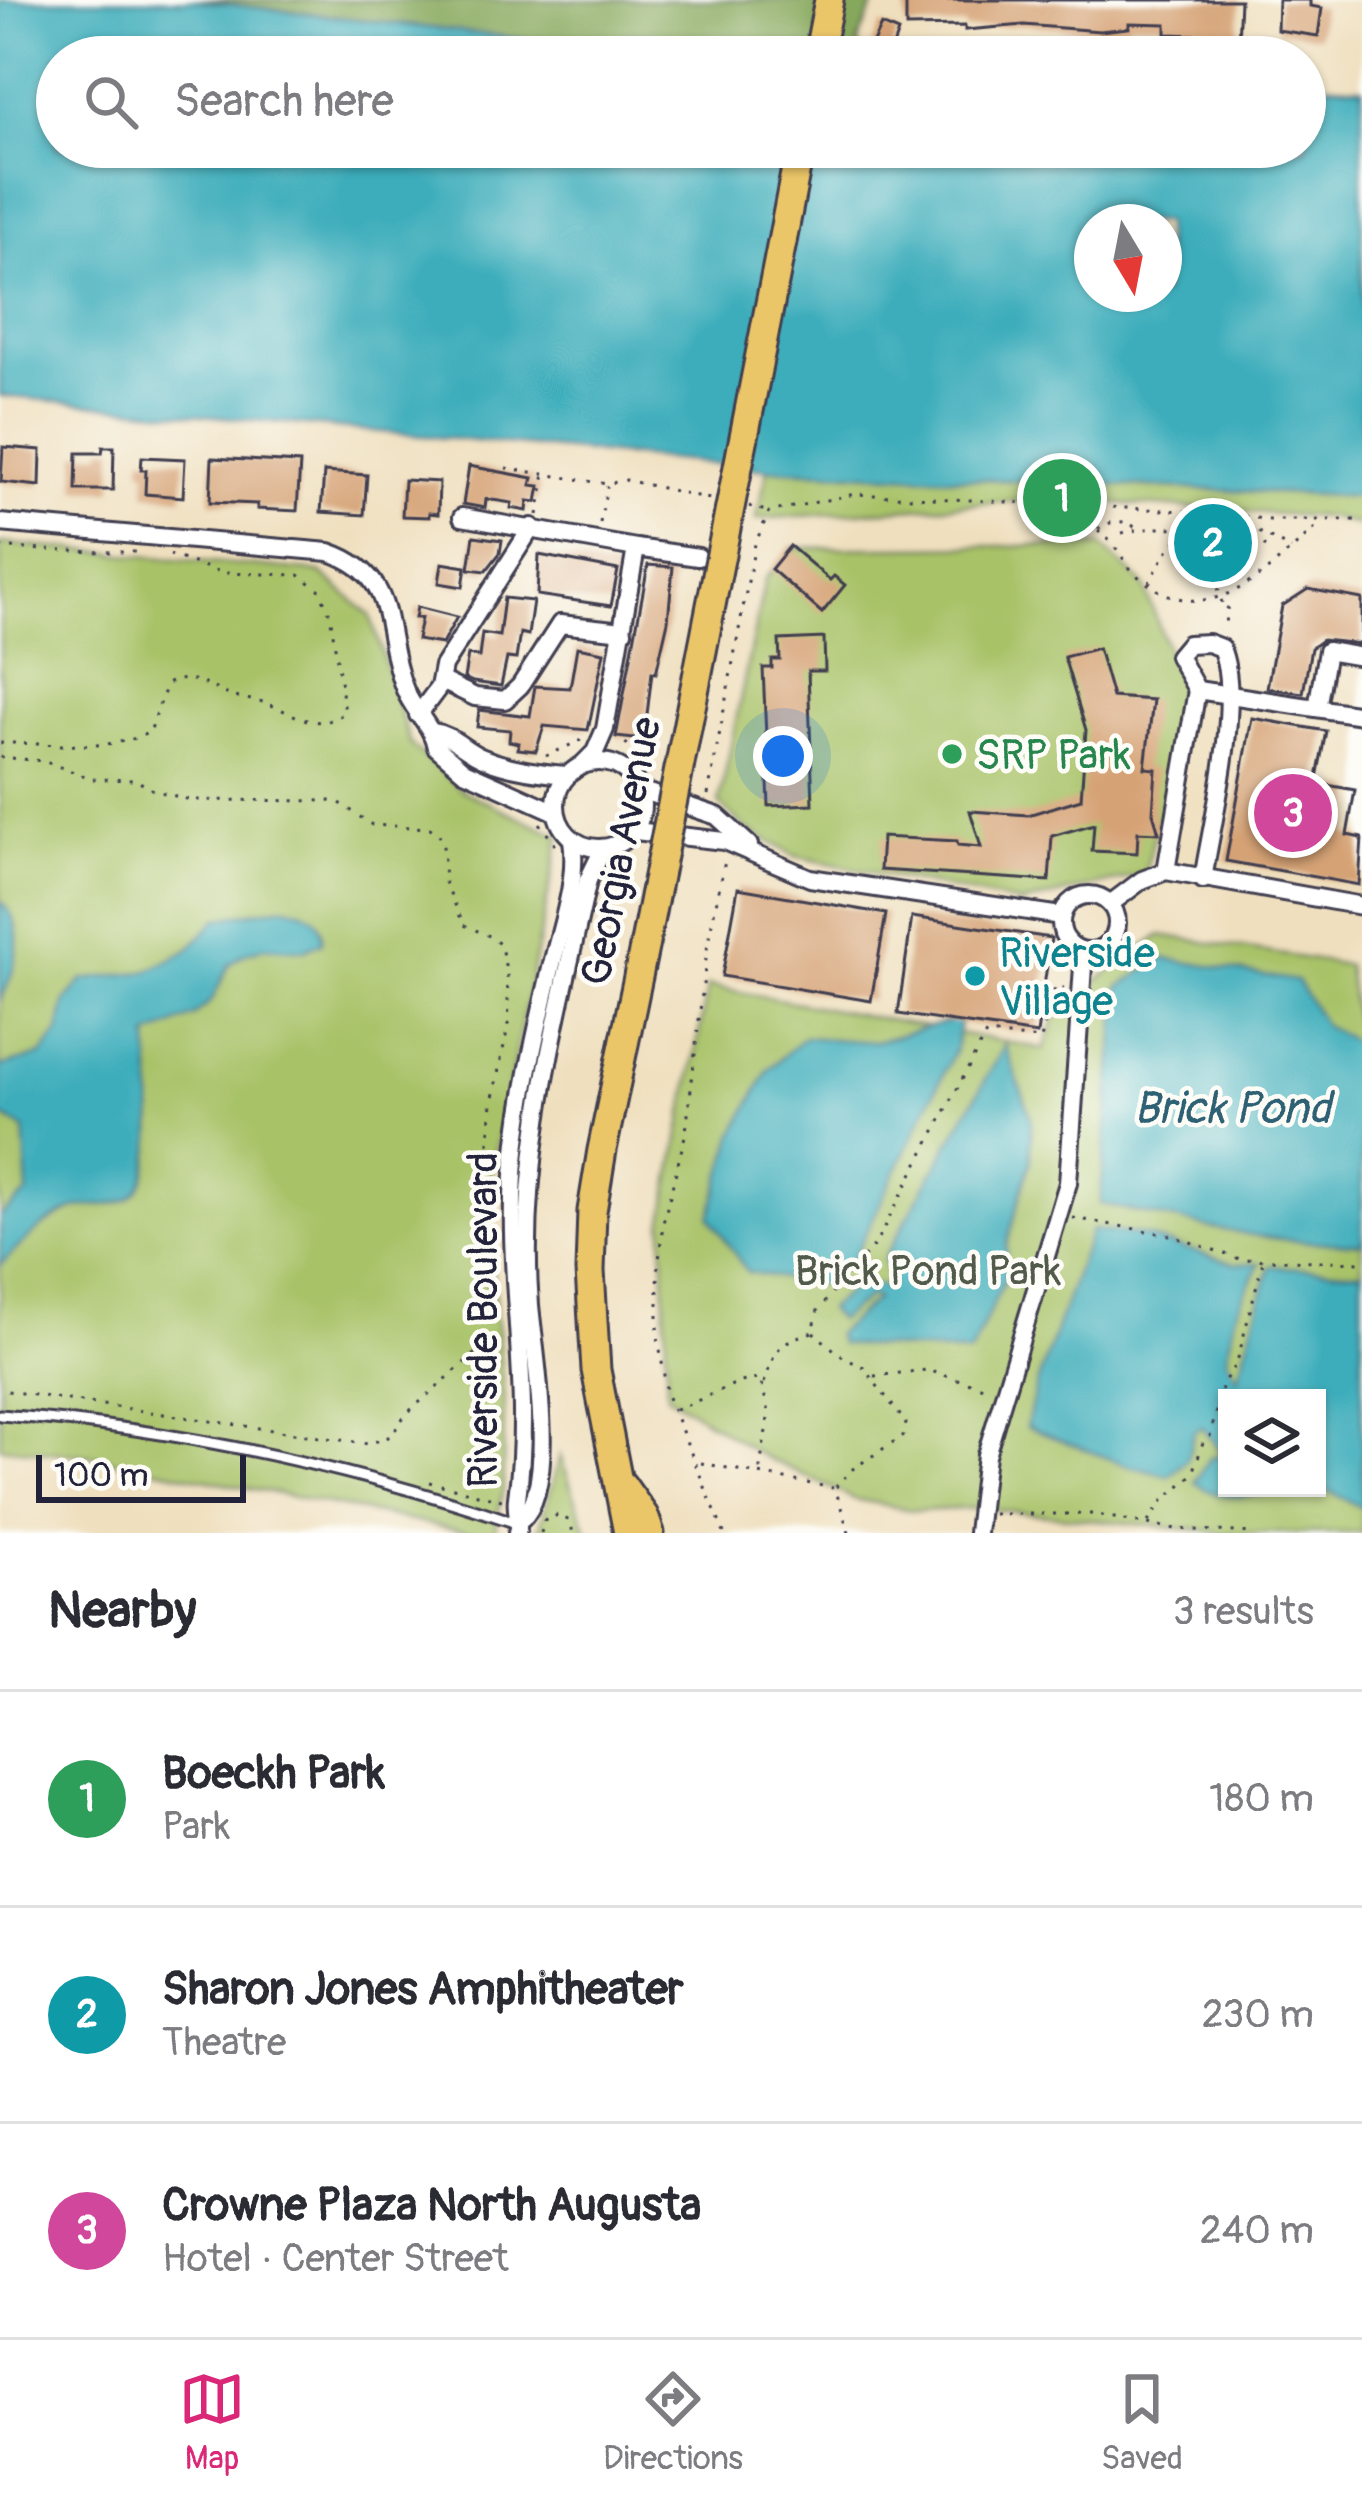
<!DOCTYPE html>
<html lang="en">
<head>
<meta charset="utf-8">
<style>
  body { margin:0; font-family:Pangolin,sans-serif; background:#f7f7f7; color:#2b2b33 }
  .controls { position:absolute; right:36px; bottom:36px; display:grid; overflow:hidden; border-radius:0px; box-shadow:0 3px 9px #0004 }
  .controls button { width:108px; height:108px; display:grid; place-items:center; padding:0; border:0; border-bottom:3px solid #e1e1e2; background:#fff; color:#2b2b33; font:60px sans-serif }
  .compass { position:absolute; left:1074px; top:204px; width:108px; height:108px; border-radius:50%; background:#fff; box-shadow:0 3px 9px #0004; rotate:170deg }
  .scale { position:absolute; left:36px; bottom:30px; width:210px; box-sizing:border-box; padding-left:12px; border:6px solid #22223b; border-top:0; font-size:33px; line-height:42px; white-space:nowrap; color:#22223b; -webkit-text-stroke:9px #fdfcf7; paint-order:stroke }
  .you { position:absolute; left:783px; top:756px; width:42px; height:42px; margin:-30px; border:9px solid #fff; border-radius:50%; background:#1a73e8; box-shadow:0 0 0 18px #1a73e833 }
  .badge { display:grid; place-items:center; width:78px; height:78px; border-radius:50%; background:#db2777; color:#fff; font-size:39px; font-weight:700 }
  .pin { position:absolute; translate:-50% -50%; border:6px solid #fff; box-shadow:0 3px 12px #0006 }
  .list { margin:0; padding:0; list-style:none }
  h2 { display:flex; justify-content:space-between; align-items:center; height:156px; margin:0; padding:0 48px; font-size:51px }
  h2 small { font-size:39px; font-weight:400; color:#7c7c81 }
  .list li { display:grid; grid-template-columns:78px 1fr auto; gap:36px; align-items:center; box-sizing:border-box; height:216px; padding:0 48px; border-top:3px solid #e1e1e2 }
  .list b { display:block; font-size:45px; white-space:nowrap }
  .list p { margin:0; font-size:39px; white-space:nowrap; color:#7c7c81 }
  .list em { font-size:39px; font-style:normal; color:#7c7c81 }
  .icon { flex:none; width:66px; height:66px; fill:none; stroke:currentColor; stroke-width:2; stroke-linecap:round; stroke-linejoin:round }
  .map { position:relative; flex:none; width:1362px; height:1533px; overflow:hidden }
  .search { position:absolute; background:#fff; box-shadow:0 3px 9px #0004; left:36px; right:36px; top:36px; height:132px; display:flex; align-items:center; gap:30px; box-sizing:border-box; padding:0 42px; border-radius:66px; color:#7c7c81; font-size:45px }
  .sheet { height:804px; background:#fff }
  nav { display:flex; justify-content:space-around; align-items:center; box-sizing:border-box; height:168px; border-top:3px solid #e1e1e2; background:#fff; font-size:33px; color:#7c7c81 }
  nav a { display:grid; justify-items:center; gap:6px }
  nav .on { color:#db2777 }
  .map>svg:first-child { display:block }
  .green { fill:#a8c268; stroke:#657252; stroke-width:3; fill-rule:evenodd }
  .forest { fill:#86a85c; stroke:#54654c; stroke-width:3 }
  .water { fill:#3eadbb; stroke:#30687b; stroke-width:3; fill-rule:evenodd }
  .building { fill:#d5a275 }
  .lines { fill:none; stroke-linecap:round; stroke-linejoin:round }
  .lane-casing { stroke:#413e4f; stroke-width:15 }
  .street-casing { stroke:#413e4f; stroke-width:22 }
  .primary-casing { stroke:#413e4f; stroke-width:33 }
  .path { stroke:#413e4f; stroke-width:3; stroke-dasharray:3 9; stroke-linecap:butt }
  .lane { stroke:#fff; stroke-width:9 }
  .street { stroke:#fff; stroke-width:16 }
  .primary { stroke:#ebc669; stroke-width:27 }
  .primary-bridge-casing { stroke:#413e4f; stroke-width:33; stroke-linecap:butt }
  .primary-bridge { stroke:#ebc669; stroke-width:27 }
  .leisure-dot { fill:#2e9e5b; stroke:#fdfcf7; stroke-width:4.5 }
  .culture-dot { fill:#0f9aa8; stroke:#fdfcf7; stroke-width:4.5 }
  .labels { text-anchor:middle; stroke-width:9; stroke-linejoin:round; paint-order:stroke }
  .leisure-label { font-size:42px; fill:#27864d; stroke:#fdfcf7; text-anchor:start }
  .street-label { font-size:42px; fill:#22223b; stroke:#fdfcf7 }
  .culture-label { font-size:42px; fill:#0d838f; stroke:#fdfcf7; text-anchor:start }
  .park-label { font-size:42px; fill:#515a4b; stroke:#fdfcf7 }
  .water-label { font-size:45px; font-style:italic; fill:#2f6175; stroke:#fdfcf7 }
</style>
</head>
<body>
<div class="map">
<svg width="1362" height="1533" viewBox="0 0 1362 1533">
  <rect width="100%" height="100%" fill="#fdfcf7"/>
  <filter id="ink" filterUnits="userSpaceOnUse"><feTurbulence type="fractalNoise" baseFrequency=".00833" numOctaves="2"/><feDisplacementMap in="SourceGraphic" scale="24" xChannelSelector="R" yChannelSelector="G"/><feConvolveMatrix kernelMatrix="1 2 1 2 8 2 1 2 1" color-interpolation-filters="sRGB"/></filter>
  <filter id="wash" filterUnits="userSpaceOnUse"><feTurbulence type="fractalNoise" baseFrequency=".004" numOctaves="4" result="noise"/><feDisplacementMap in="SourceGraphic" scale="48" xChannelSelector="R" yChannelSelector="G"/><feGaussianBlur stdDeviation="2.7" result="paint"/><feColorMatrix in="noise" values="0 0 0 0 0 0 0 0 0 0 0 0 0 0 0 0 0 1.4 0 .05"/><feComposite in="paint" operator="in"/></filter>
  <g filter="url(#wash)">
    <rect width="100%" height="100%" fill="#efdfbe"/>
    <g class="green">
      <path d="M768,469L1362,497V526L1328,517L1045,499L756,519Z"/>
      <path d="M0,543L320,572L370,615L410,744L461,790L560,836L486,1199L504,1400L503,1489L495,1533H471L91,1456L0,1447Z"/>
      <path d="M1101,545L1144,585L1187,704L1145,874L1021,904L795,856L742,826L719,803L765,579L791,548Z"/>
      <path d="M1161,935L1347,965L1355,1026L1362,1030V1533H1224L979,1508L916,1511L854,1499L757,1453L667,1395L663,1223L708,986L1044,1049L1059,1008ZM1227,1398H1317V1488H1227Z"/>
      <path d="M560,1456L588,1533H538Z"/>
    </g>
    <path class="forest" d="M193,0H876L858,42L862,57H676Z"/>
    <g class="water">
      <path d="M0,0H193L676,57H57V147H1305V83L1362,87V497L768,469L0,396ZM1092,222H1164V294H1092Z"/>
      <path d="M0,901C29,925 16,972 0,1001Z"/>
      <path d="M283,906C305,910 324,915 322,942L304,950L264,947L246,953L229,965L212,1000L194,1016L149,1036C150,1071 164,1178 129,1199C115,1207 90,1204 74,1209C43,1221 22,1243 0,1266V1216L28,1193L24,1129L0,1115V1067L42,1055L59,1032L65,1002L83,980L148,971L188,950L217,919Z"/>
      <path d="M1162,958L1297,981L1324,1025L1362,1046V1243C1268,1246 1191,1222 1100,1204L1119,987Z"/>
      <path d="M961,1018L955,1050L855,1255L823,1285L747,1272L710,1217L734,1135L768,1070L804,1037L875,1042Z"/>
      <path d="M1005,1045L1031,1117V1160L1006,1247L1005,1279L970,1354L840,1344L836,1334L876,1299L870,1296L838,1320L827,1309L860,1282L883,1287L889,1280L884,1259Z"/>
      <path d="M1091,1230L1140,1235L1236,1264L1260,1263L1235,1315L1227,1358L1238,1378L1270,1266L1362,1272V1508L1317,1485V1398H1227V1488H1292C1260,1494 1222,1506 1195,1482L1210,1458L1223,1454L1202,1427L1194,1432L1187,1460L1169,1476L1129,1466L1026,1427L1036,1387Z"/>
    </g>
    <g id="blocks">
      <g class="building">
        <path d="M1240,0L1238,43L1196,41V35L1166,34V24L1129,23V28L1100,31L1024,25L965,30V26L906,27V1L916,0Z"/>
        <path d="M1278,0H1310V6L1322,8L1318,36L1277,30Z"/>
        <path d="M881,25L898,32L889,57L870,49Z"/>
        <path d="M3,447L41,450L40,486L1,482Z"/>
        <path d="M103,447H114L113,490H76L77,453H102Z"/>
        <path d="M142,457L185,459L183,497L145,494L146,470H141Z"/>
        <path d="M212,458L300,463L297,511L257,509V504L210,502Z"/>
        <path d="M469,466L533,478L531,485L540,486L537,502L528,501L527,511L511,508L512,503L486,499L485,508L463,504Z"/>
        <path d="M324,472L367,475L364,515L321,512Z"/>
        <path d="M404,480L439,482L438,514L429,513V517L402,516Z"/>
        <path d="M474,536L502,540L500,553L486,571L469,569Z"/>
        <path d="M790,546L830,580L834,576L845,585L822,613L771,569Z"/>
        <path d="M539,555L618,570L611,606L537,595Z"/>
        <path d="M442,563L466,567L463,587L439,583Z"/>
        <path d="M648,565L673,567L668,621L656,673L652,672L644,740L616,737Z"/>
        <path d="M1308,589L1362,599V644L1322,640L1311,648L1303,693L1267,688L1282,606Z"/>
        <path d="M504,598L533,601L528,635L520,633L516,659L507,658L501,686L473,682L464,678L468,655L479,657L482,633L499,636Z"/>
        <path d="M417,607L457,617L442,644L417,640L421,618H415Z"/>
        <path d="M824,638L825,671H808L813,804L769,806L763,668H772V660H780L779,640Z"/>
        <path d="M577,647L604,652L588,730L544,726L536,751L518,749L519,743L509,741L510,730L477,727L479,710L530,716L535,686L570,688Z"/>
        <path d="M1098,648L1112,697L1153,700L1145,768L1156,769L1153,813L1159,833L1138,832L1137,853L1092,851L1094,824L1052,836L1049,881L880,870L882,837L957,841L958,845L981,847L970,811L1028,815L1081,799L1086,730L1064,657Z"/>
        <path d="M1252,718L1326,731L1316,783L1355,790L1347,835L1362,838L1359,885L1226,861Z"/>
        <path d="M738,888L886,914L871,1001L722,976Z"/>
        <path d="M912,917L1051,938L1037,1034L898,1014Z"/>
      </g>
    </g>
  </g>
  <g filter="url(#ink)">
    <use href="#blocks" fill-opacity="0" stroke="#413e4f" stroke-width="3"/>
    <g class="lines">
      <g class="lane-casing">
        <path id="lane" d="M0,1415C176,1428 353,1468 520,1524"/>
      </g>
      <g class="street-casing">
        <g id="street">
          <path d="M462,517L636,548L605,729L595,752L583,764"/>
          <path d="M0,523L329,552C402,577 381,633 405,690C413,711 432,725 436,747L464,771L556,812"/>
          <path d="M636,548L698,557"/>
          <path d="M442,681L475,697L505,700L520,686L560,624L623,631"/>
          <path d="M1197,690L1178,656L1188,644L1208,643L1221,648C1243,700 1212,821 1203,880"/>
          <path d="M1197,690L1362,715"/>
          <path d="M1317,708L1327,651L1362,657"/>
          <path d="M418,715L439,687L443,666L532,527"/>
          <path d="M433,732C453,735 465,751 483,758C510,769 539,773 568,775"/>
          <circle cx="599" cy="805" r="43"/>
          <path d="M640,790L717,816L749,845"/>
          <path d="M635,831L724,841L810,878L1061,916"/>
          <path d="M1166,871L1197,690"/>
          <circle cx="1089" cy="923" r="28"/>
          <path d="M1110,904L1142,880L1166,871L1362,906"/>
          <path d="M521,1520C559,1488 534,1352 530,1305C518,1160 557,1020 588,880L603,849"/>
          <path d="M517,1533C521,1520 515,1511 517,1498C533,1386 505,1274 515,1161C521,1094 537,1029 552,964C562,923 578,880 572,839"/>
          <path d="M977,1533L986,1455L1068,1183L1084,952"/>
        </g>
      </g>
      <g class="primary-casing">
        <g id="primary">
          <path d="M818,57L829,0"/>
          <path d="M782,242L800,147"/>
          <path d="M622,1485L644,1516L650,1533"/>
          <path d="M628,1533L596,1370L590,1271L592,1211L602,1150L645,943"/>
        </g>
      </g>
      <g class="path">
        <path d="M506,468L607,484L626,480L710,499"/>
        <path d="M1062,505V513C1078,520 1097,528 1110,541C1121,552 1126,567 1139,577C1210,636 1268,570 1321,523"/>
        <path d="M749,506L769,512"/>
        <path d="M538,515L545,473"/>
        <path d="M600,523L607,486"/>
        <path d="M1098,529C1108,521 1129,518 1136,529"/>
        <path d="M1122,533C1170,522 1221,529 1267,547"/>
        <path d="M1248,537L1259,532L1291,549"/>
        <path d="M0,547C46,551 91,552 137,552"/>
        <path d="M1149,583L1166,553L1186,530L1216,579L1222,603L1228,604L1225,623"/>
        <path d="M615,737L638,751L656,775"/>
        <path d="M0,743C48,742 106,754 150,732L167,684C192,672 206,686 229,695C241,700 254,699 266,703C293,713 318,734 345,712L330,614L319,589L299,575L223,573L170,555"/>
        <path d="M546,756L581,740"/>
        <path d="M0,757L43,761L94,779L136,780L153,790L190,800L337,801L372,825L430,828L439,834L443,846L445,882L464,925L494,938L501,947L507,974L509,1022L492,1102L486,1180L487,1325L480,1349L405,1415L391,1436L368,1444L0,1390"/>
        <path d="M708,795L755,544L769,512L855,494L1222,513L1270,520H1362"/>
        <path d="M540,823L555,845"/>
        <path d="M1073,1218L1170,1235L1240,1259L1362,1262"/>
        <path d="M813,1332L844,1358L862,1366L906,1423L904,1435L851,1470L835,1488L849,1533"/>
        <path d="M874,1376L927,1370L987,1388"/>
        <path d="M764,1383C777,1348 775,1343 813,1332L818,1310L876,1243L986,1034L1041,1039L1055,987L1064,988"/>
        <path d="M675,1409C705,1401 730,1380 760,1379L769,1412L759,1474"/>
        <path d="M701,1463L833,1488"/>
        <path d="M429,1482L502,1500"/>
        <path d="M993,1514H1091L1176,1529L1255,1533"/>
        <path d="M1148,1522L1163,1501L1193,1474L1203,1442L1210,1436L1223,1383L1237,1362L1263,1261"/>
        <path d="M541,1533L544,1521L558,1515L570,1521L573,1533"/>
        <path d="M724,1533L667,1395L658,1336V1270L663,1223L686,1132L708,942L725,861"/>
      </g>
      <use href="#lane" class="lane"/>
      <use href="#street" class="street"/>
      <use href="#primary" class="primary"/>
      <g class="primary-bridge-casing">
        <path id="primary-bridge" d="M645,943L782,242"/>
      </g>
      <use href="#primary-bridge" class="primary-bridge"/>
    </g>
  </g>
  <circle class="leisure-dot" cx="952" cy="754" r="12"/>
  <circle class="culture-dot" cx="975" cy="976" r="12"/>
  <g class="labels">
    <g class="leisure-label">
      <text x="976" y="769">SRP Park</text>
    </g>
    <g class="street-label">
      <text transform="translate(620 851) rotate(-79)" y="15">Georgia Avenue</text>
      <text transform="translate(482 1320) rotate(-90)" y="15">Riverside Boulevard</text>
    </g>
    <g class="culture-label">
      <text x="999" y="967">Riverside<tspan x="999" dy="48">Village</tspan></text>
    </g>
    <g class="park-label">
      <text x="928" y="1285">Brick Pond Park</text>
    </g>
    <g class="water-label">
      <text x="1232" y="1123">Brick Pond</text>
    </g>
  </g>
</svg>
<div class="controls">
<button><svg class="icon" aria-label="layers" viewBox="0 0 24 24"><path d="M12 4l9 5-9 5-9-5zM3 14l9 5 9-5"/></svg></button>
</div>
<svg class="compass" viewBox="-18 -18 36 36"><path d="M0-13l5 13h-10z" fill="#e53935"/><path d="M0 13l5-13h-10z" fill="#7c7c81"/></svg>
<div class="scale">100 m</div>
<div class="you"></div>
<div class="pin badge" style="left:1062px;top:498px;background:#2e9e5b">1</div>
<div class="pin badge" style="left:1213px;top:543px;background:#0f9aa8">2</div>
<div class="pin badge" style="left:1293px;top:813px;background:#d1479c">3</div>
<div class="search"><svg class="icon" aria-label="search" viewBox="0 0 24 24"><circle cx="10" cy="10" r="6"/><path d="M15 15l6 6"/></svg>Search here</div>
</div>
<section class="sheet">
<h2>Nearby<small>3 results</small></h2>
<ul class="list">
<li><span class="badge" style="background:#2e9e5b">1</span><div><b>Boeckh Park</b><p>Park</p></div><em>180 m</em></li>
<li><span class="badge" style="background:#0f9aa8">2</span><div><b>Sharon Jones Amphitheater</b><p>Theatre</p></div><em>230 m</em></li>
<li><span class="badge" style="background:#d1479c">3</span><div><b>Crowne Plaza North Augusta</b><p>Hotel · Center Street</p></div><em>240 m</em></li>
</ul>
</section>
<nav>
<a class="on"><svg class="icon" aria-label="map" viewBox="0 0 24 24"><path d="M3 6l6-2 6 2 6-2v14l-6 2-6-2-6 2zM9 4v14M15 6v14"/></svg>Map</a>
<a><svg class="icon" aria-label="directions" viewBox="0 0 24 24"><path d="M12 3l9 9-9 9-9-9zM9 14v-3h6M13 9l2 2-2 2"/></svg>Directions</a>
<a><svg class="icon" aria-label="saved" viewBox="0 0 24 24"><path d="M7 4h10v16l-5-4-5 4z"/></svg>Saved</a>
</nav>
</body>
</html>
